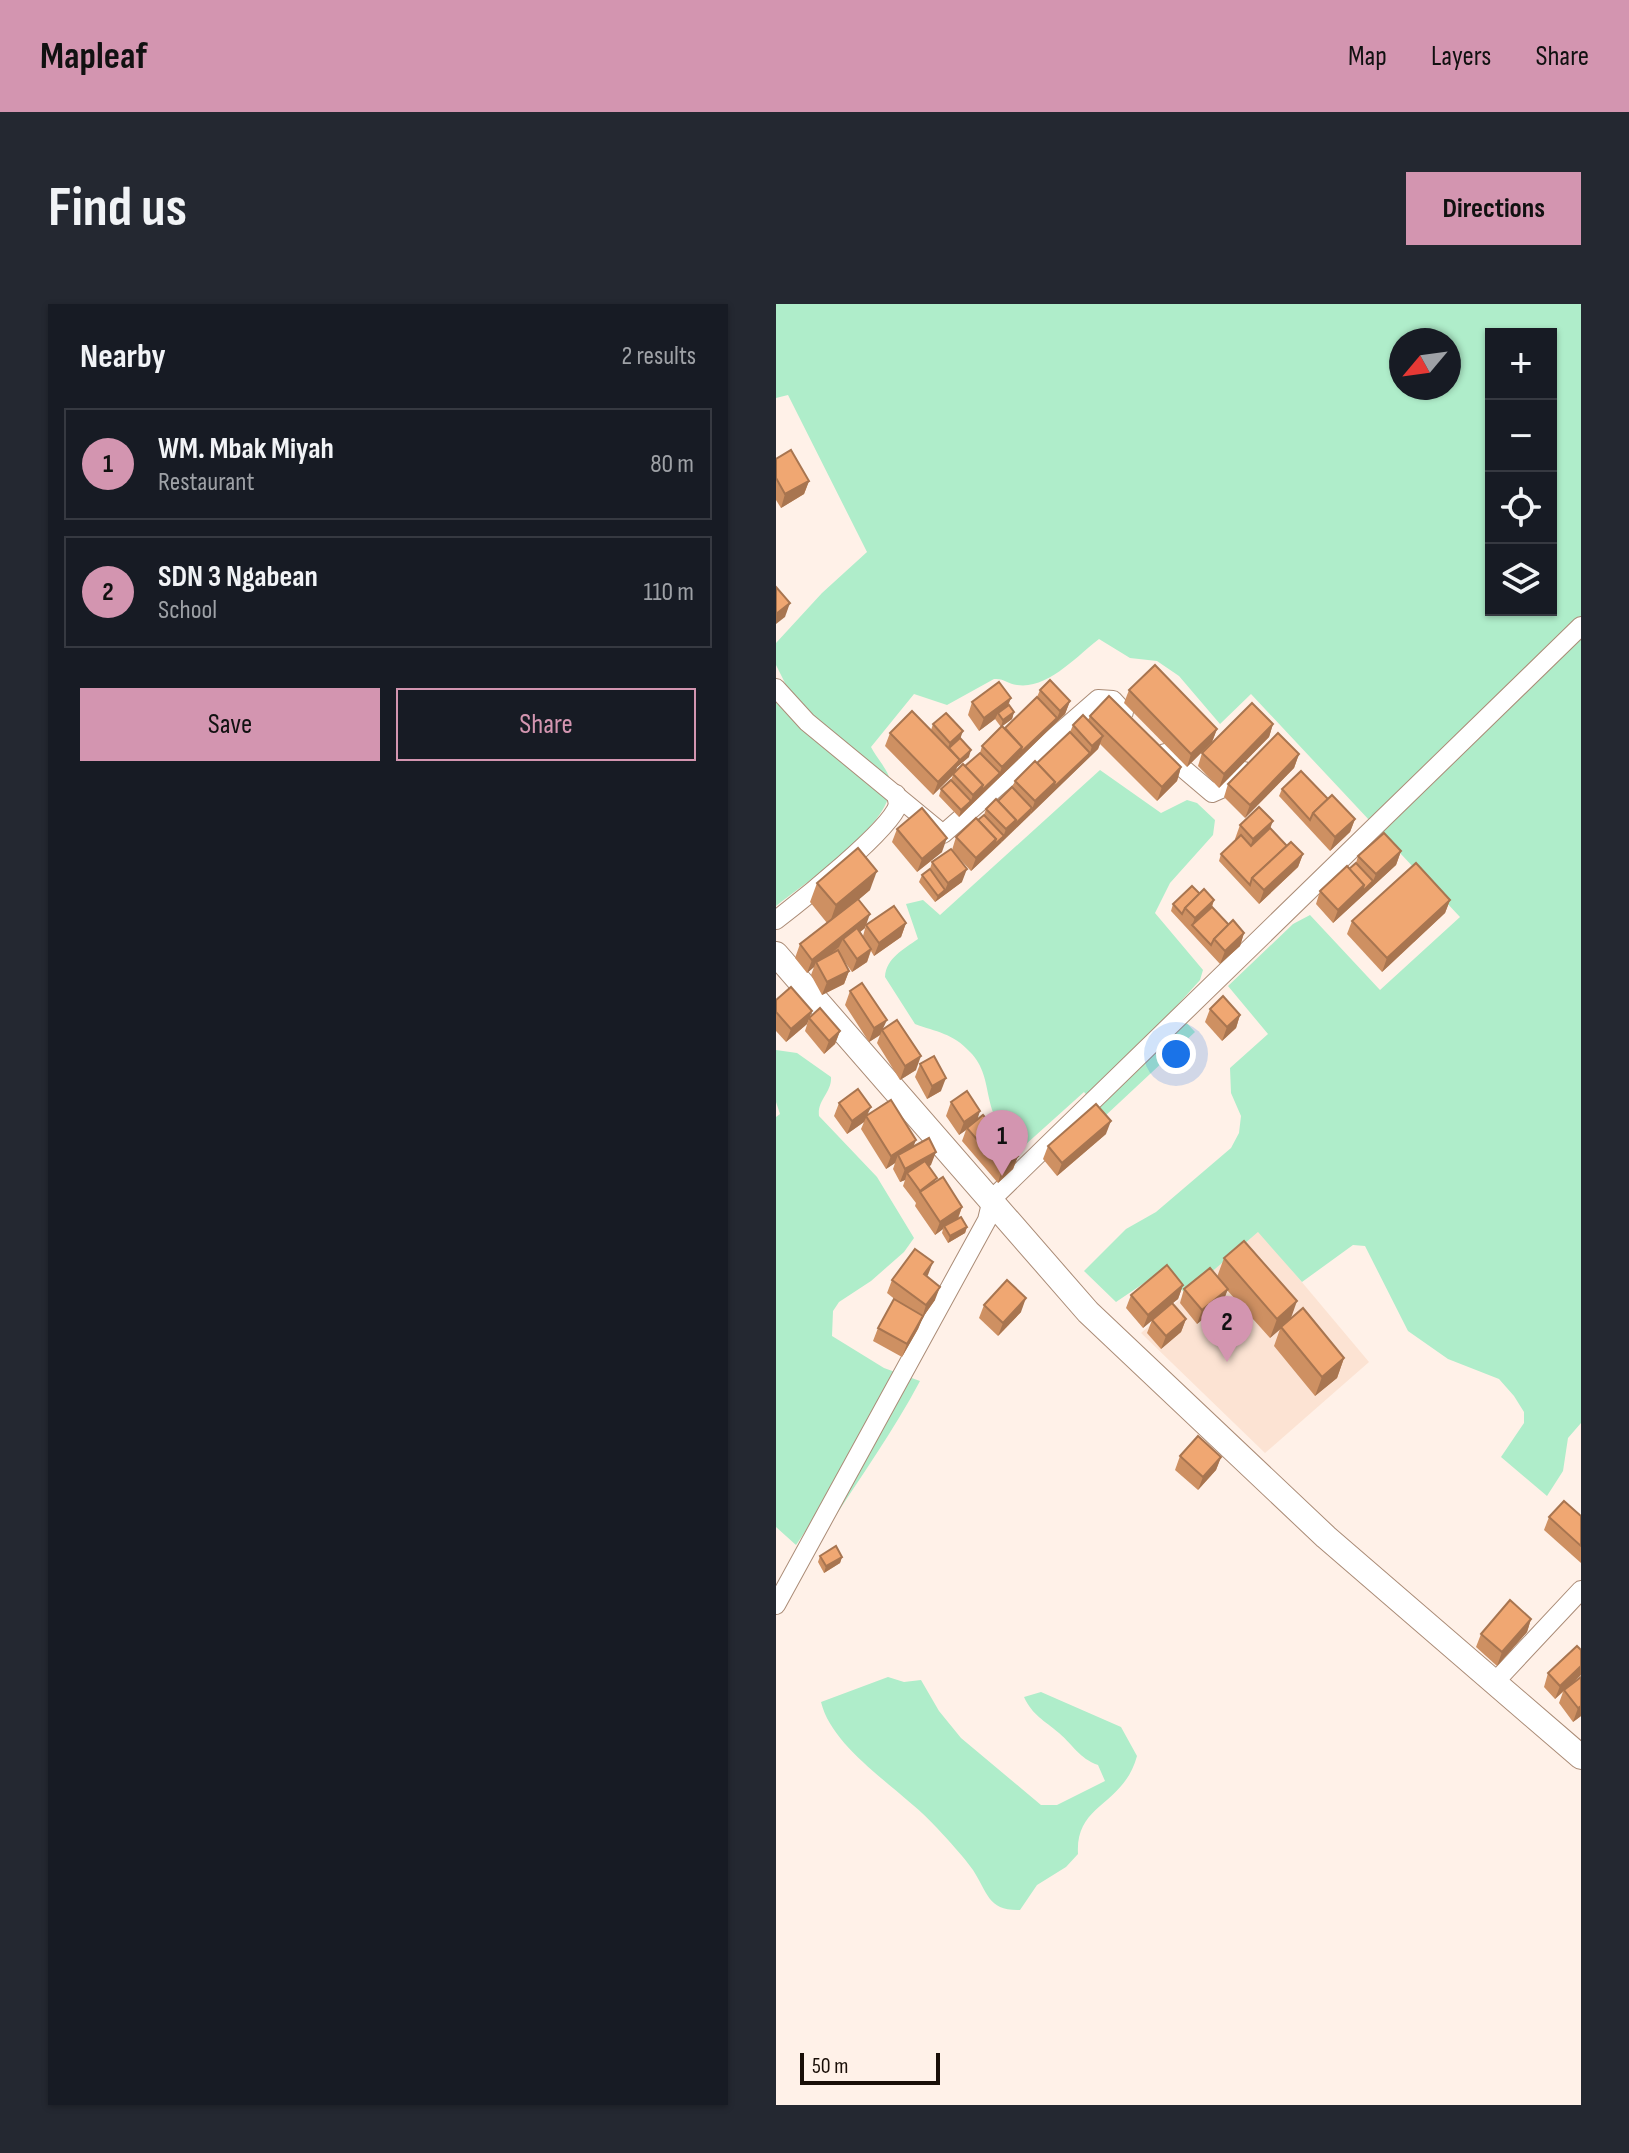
<!DOCTYPE html>
<html lang="en">
<head>
<meta charset="utf-8">
<style>
  body { margin:0; font-family:"Sofia Sans Condensed",sans-serif; background:#242831; color:#f1f3f6 }
  .controls { position:absolute; right:24px; top:24px; display:grid; overflow:hidden; border-radius:0px; box-shadow:0 2px 6px #0004 }
  .controls button { width:72px; height:72px; display:grid; place-items:center; padding:0; border:0; border-bottom:2px solid #363941; background:#171b24; color:#f1f3f6; font:40px sans-serif }
  .compass { position:absolute; left:613px; top:24px; width:72px; height:72px; border-radius:50%; background:#171b24; box-shadow:0 2px 6px #0004; rotate:241deg }
  .scale { position:absolute; left:24px; bottom:20px; width:140px; box-sizing:border-box; padding-left:8px; border:4px solid #190e07; border-top:0; font-size:22px; line-height:28px; white-space:nowrap; color:#190e07; -webkit-text-stroke:6px #fff1e8; paint-order:stroke }
  .you { position:absolute; left:400px; top:750px; width:28px; height:28px; margin:-20px; border:6px solid #fff; border-radius:50%; background:#1a73e8; box-shadow:0 0 0 12px #1a73e833 }
  .badge { display:grid; place-items:center; width:52px; height:52px; border-radius:50%; background:#d395b0; color:#111; font-size:26px; font-weight:700 }
  .pin { position:absolute; translate:-50% -66px; filter:drop-shadow(0 2px 4px #0008) }
  .pin::after { content:''; position:absolute; top:42px; width:28px; height:24px; background:inherit; clip-path:polygon(0 0,100% 0,50% 100%) }
  .list { margin:0; padding:0; list-style:none }
  h2 { display:flex; justify-content:space-between; align-items:center; height:104px; margin:0; padding:0 32px; font-size:34px }
  h2 small { font-size:26px; font-weight:400; color:#9ea1a6 }
  .list li { display:grid; grid-template-columns:52px 1fr auto; gap:24px; align-items:center; box-sizing:border-box; height:112px; margin:0 16px 16px; padding:0 16px; border:2px solid #363941; border-radius:0px }
  .list b { display:block; font-size:30px; white-space:nowrap }
  .list p { margin:0; font-size:26px; white-space:nowrap; color:#9ea1a6 }
  .list em { font-size:26px; font-style:normal; color:#9ea1a6 }
  .actions { display:flex; gap:16px; padding:24px 32px }
  .actions a { flex:1; padding:18px 0; border:2px solid #d395b0; border-radius:0px; text-align:center; font-size:28px; color:#d395b0 }
  .actions .main { background:#d395b0; color:#111 }
  .icon { flex:none; width:44px; height:44px; fill:none; stroke:currentColor; stroke-width:2; stroke-linecap:round; stroke-linejoin:round }
  .map { position:relative; flex:none; width:805px; height:1801px; overflow:hidden; border-radius:0px }
  header { display:flex; align-items:center; gap:48px; box-sizing:border-box; height:112px; padding:0 40px; background:#d395b0; color:#111 }
  header strong { font-size:38px }
  nav { display:flex; gap:44px; margin-inline-start:auto; font-size:28px }
  .intro { display:flex; align-items:center; justify-content:space-between; box-sizing:border-box; height:192px; padding:0 48px }
  h1 { margin:0; font-size:56px }
  .button { padding:20px 36px; border-radius:0px; background:#d395b0; color:#111; font-size:28px; font-weight:700 }
  main { display:flex; gap:48px; padding:0 48px }
  aside { flex:1; background:#171b24; border-radius:0px; box-shadow:0 2px 6px #0004 }
  .map>svg:first-child { display:block }
  .built { fill:#fce3d3 }
  .green { fill:#afedca; fill-rule:evenodd }
  .lines { fill:none; stroke-linecap:round; stroke-linejoin:round }
  .street-casing { stroke:#aa8b76; stroke-width:20 }
  .secondary-casing { stroke:#aa8b76; stroke-width:26 }
  .street { stroke:#fff; stroke-width:18 }
  .secondary { stroke:#fff; stroke-width:24 }
  .wall { fill:#ce9062 }
  .shaded-wall { fill:#a87550 }
  .building { fill:#f0a772; stroke:#a87550; stroke-width:2 }
</style>
</head>
<body>
<header>
<strong>Mapleaf</strong>
<nav><a>Map</a><a>Layers</a><a>Share</a></nav>
</header>
<div class="intro"><h1>Find us</h1><a class="button">Directions</a></div>
<main>
<aside>
<h2>Nearby<small>2 results</small></h2>
<ul class="list">
<li><span class="badge">1</span><div><b>WM. Mbak Miyah</b><p>Restaurant</p></div><em>80 m</em></li>
<li><span class="badge">2</span><div><b>SDN 3 Ngabean</b><p>School</p></div><em>110 m</em></li>
</ul>
<div class="actions"><a class="main">Save</a><a>Share</a></div>
</aside>
<div class="map">
<svg width="805" height="1801" viewBox="0 0 805 1801">
  <rect width="100%" height="100%" fill="#fff1e8"/>
  <path class="built" d="M483,927L593,1058L489,1149L365,1029Z"/>
  <g class="green">
    <path d="M0,0H805V1119L792,1134L787,1167L771,1192L725,1153L748,1119V1108L738,1092L723,1075L672,1055L632,1027L589,942L577,941L526,978L482,928L410,990L386,967L340,998L308,967L350,925L380,908L455,844L463,829L465,812L455,789L454,764L492,730L452,682L517,620L534,611L604,686L684,613L475,390L444,420L403,372L381,357L354,354L323,335C302,351 271,386 241,381C232,380 228,374 218,375L171,401L138,390L95,443C100,453 112,466 114,476C123,517 29,579 0,602V387L9,379L0,361V339L46,289L91,248L12,91L0,94ZM715,30H775V306H715ZM625,36H673V84H625Z"/>
    <path d="M324,466L385,509L411,496L421,499L439,516L437,531L394,579L379,609L427,666L424,676L398,705L419,728L329,812L308,788L249,841C199,817 223,777 194,748C177,729 160,728 139,720L109,673C110,654 128,645 142,635L130,600L147,596L164,611Z"/>
    <path d="M0,746L21,749L55,773C56,788 41,796 43,812L101,873L138,934L128,948L95,977L63,998L57,1007L56,1032L108,1064L144,1077C116,1130 80,1179 48,1230L35,1219L20,1241L0,1223V813L4,810L0,798Z"/>
    <path d="M112,1373L128,1378L145,1376L163,1407L185,1434L265,1501H281L329,1477L322,1461C303,1454 298,1442 283,1429C268,1416 257,1412 248,1393L265,1388L345,1423L361,1452C347,1503 299,1499 302,1550L290,1563L261,1581L244,1606C212,1607 212,1589 197,1566C187,1552 173,1537 161,1524C127,1486 57,1447 45,1398Z"/>
  </g>
  <g class="lines">
    <g class="street-casing">
      <g id="street">
        <path d="M0,384L31,418L167,530L322,395L337,396L348,408"/>
        <path d="M389,449L436,489L454,481L468,467"/>
        <path d="M0,616C25,597 114,526 122,501L120,490"/>
        <path d="M0,1301L211,916L216,895L805,322"/>
        <path d="M718,1379L805,1286"/>
      </g>
    </g>
    <g class="secondary-casing">
      <path id="secondary" d="M0,650L312,1008L550,1233L805,1453"/>
    </g>
    <use href="#street" class="street"/>
    <use href="#secondary" class="secondary"/>
  </g>
  <g class="wall">
    <path d="M0,155L33,177L28,190L5,204L0,196Z"/>
    <path d="M264,386L294,397L289,410L183,513L163,492L165,485L175,476L177,471L157,491L109,442L114,429L155,426L157,420L184,434L193,453L181,463L179,468L189,462L204,449L206,442L229,424L261,393Z"/>
    <path d="M353,386L441,425L436,438L411,463L348,399Z"/>
    <path d="M196,398L233,401L238,408L236,415L225,423L219,415L203,427L192,411Z"/>
    <path d="M314,412L405,463L401,477L381,497L324,440L322,445L195,567L180,551L186,578L159,598L143,578L146,571L154,565L156,558L176,546L180,533L208,511L210,505L222,497L236,483L239,477L261,459L294,428L297,421L312,416Z"/>
    <path d="M497,420L493,433L443,484L422,462L426,449Z"/>
    <path d="M523,450L518,464L469,514L448,493L452,480Z"/>
    <path d="M506,485L552,495L579,515L574,528L554,547L503,492Z"/>
    <path d="M464,521L494,524L511,542L527,550L522,563L483,600L443,557L445,550L460,536L459,535Z"/>
    <path d="M121,525L166,548L141,568L116,538Z"/>
    <path d="M625,547L620,561L557,619L540,600L544,587L580,559L582,552Z"/>
    <path d="M41,579L94,586L82,596L89,624L84,628L87,632L90,621L130,619L125,633L98,652L95,647L91,658L76,668L66,654L73,667L68,680L46,691L35,671L38,663L31,669L19,654L24,640L51,619L34,598Z"/>
    <path d="M424,590L438,596L436,603L453,621L468,629L464,642L444,660L395,607L397,600Z"/>
    <path d="M674,596L669,609L606,668L571,630L576,617Z"/>
    <path d="M74,687L107,725L140,766L124,776L101,739L104,731L93,738L69,701Z"/>
    <path d="M0,696L36,707L31,720L10,738L0,727Z"/>
    <path d="M434,705L464,711L460,724L446,737L429,718Z"/>
    <path d="M33,714L64,727L59,740L48,750L29,727Z"/>
    <path d="M144,760L165,787L151,795L139,773Z"/>
    <path d="M175,798L202,815L242,852L237,865L222,879L186,837L190,826L183,831L170,812Z"/>
    <path d="M63,799L92,810L137,843L155,861L153,862L160,878L186,903L182,915L191,923L189,929L172,939L166,929L167,925L159,931L139,902L140,899L127,882L129,876L124,878L117,865L119,859L110,865L85,825L88,818L71,830L58,812Z"/>
    <path d="M330,830L281,872L267,855L272,842Z"/>
    <path d="M448,954L514,1015L568,1054L561,1074L539,1092L498,1042L504,1025L494,1034L451,986L447,998L421,1020L404,999L408,985L441,973Z"/>
    <path d="M151,973L159,996L147,1013L142,1025L126,1053L97,1037L102,1024L121,997L111,989L116,976Z"/>
    <path d="M407,981L402,995L396,999L410,1015L405,1028L385,1045L371,1029L376,1016L367,1024L350,1004L355,991Z"/>
    <path d="M208,1001L245,1008L222,1032L203,1014Z"/>
    <path d="M404,1152L445,1153L440,1166L422,1186L399,1166Z"/>
    <path d="M805,1212V1259L768,1226L773,1213Z"/>
    <path d="M44,1252L66,1253L64,1259L48,1269L42,1258Z"/>
    <path d="M755,1315L751,1328L721,1362L700,1343L705,1330Z"/>
    <path d="M805,1346V1371L796,1379L805,1373V1412L797,1418L783,1399L787,1388L779,1395L768,1383L772,1369Z"/>
  </g>
  <g class="shaded-wall">
    <path d="M33,177L28,190L5,204L9,190Z"/>
    <path d="M14,299L9,313L0,320V310Z"/>
    <path d="M235,394L230,407L222,409L219,415L203,427L208,414Z"/>
    <path d="M294,397L289,410L242,456L244,449L281,414L284,407Z"/>
    <path d="M238,408L236,415L225,423L227,416Z"/>
    <path d="M497,420L493,433L443,484L448,470Z"/>
    <path d="M441,425L436,438L411,463L415,450Z"/>
    <path d="M187,427L182,441L171,446L174,439Z"/>
    <path d="M327,432L322,445L254,511L259,497L279,478L314,449L316,442Z"/>
    <path d="M246,443L242,456L221,476L226,463Z"/>
    <path d="M195,446L193,453L181,463L179,469L157,491L162,478Z"/>
    <path d="M523,450L518,464L469,514L474,501Z"/>
    <path d="M405,463L401,477L381,497L386,483Z"/>
    <path d="M224,469L221,476L192,504L197,491L207,481Z"/>
    <path d="M195,497L192,504L183,513L185,506Z"/>
    <path d="M256,504L254,511L225,539L230,525L240,516Z"/>
    <path d="M579,515L574,528L554,547L559,533Z"/>
    <path d="M497,517L492,530L472,549L477,535Z"/>
    <path d="M228,532L225,539L195,567L200,554L220,535Z"/>
    <path d="M171,534L166,548L141,568L146,555Z"/>
    <path d="M625,547L620,561L557,619L562,606L588,581L597,577L600,570Z"/>
    <path d="M527,550L522,563L483,600L488,586Z"/>
    <path d="M191,565L186,578L159,598L162,592L169,586L172,579Z"/>
    <path d="M101,567L94,586L53,621L60,601Z"/>
    <path d="M438,596L433,609L416,621L419,614Z"/>
    <path d="M674,596L669,609L606,668L611,654Z"/>
    <path d="M94,610L89,624L70,639L67,635L63,643L41,661L40,658L38,663L31,669L36,656Z"/>
    <path d="M130,619L125,633L98,652L103,639Z"/>
    <path d="M468,629L464,642L444,660L449,647Z"/>
    <path d="M95,645L91,658L76,668L81,655Z"/>
    <path d="M73,667L68,680L46,691L51,678Z"/>
    <path d="M36,707L31,720L10,738L15,725Z"/>
    <path d="M464,711L460,724L446,737L451,723Z"/>
    <path d="M111,716L104,731L93,738L98,724Z"/>
    <path d="M64,727L59,740L48,750L53,737Z"/>
    <path d="M145,752L140,766L124,776L129,762Z"/>
    <path d="M170,774L165,787L151,795L156,782Z"/>
    <path d="M95,803L88,818L71,830L76,817Z"/>
    <path d="M204,807L200,820L191,824L190,826L183,831L188,818Z"/>
    <path d="M335,817L330,830L281,872L286,859Z"/>
    <path d="M140,836L135,849L122,851L119,859L110,865L115,852Z"/>
    <path d="M160,848L155,861L134,873L131,869L129,876L124,878L129,865Z"/>
    <path d="M242,852L237,865L222,879L226,865Z"/>
    <path d="M186,903L181,916L168,922L167,925L159,931L164,918Z"/>
    <path d="M191,923L189,929L172,939L174,932Z"/>
    <path d="M157,958L152,971L143,984L148,970Z"/>
    <path d="M407,981L402,995L367,1024L372,1011Z"/>
    <path d="M164,983L159,996L147,1013L142,1025L126,1053L131,1040L146,1014L150,1001Z"/>
    <path d="M452,985L447,998L421,1020L426,1006Z"/>
    <path d="M250,994L245,1008L222,1032L227,1019Z"/>
    <path d="M521,997L514,1017L494,1034L501,1015Z"/>
    <path d="M410,1015L405,1028L385,1045L390,1032Z"/>
    <path d="M568,1054L561,1074L539,1092L546,1073Z"/>
    <path d="M445,1153L440,1166L422,1186L427,1173Z"/>
    <path d="M66,1253L64,1259L48,1269L50,1262Z"/>
    <path d="M755,1315L751,1328L721,1362L726,1348Z"/>
    <path d="M805,1362V1371L789,1386H788L779,1395L784,1382Z"/>
    <path d="M805,1402V1412L797,1418L802,1404Z"/>
  </g>
  <g class="building">
    <path d="M15,146L33,177L9,190L0,174V155Z"/>
    <path d="M0,283L14,299L0,310Z"/>
    <path d="M379,361L441,425L415,450L353,386Z"/>
    <path d="M274,376L294,397L284,407L264,386Z"/>
    <path d="M223,378L235,394L208,414L196,398Z"/>
    <path d="M333,392L405,463L386,483L314,412Z"/>
    <path d="M261,393L281,414L244,449L246,443L229,424Z"/>
    <path d="M476,399L497,420L448,470L426,449Z"/>
    <path d="M233,401L238,408L227,416L222,409Z"/>
    <path d="M136,407L184,456L162,478L114,429Z"/>
    <path d="M170,409L187,427L174,439L157,420Z"/>
    <path d="M307,411L327,432L316,442L297,421Z"/>
    <path d="M226,422L246,443L226,463L206,442Z"/>
    <path d="M294,428L314,449L277,484L279,478L261,459Z"/>
    <path d="M502,429L523,450L474,501L452,480Z"/>
    <path d="M184,434L195,446L182,458L184,456L173,444Z"/>
    <path d="M204,449L224,469L204,488L207,481L189,462Z"/>
    <path d="M259,457L279,478L259,497L239,477Z"/>
    <path d="M187,460L207,481L197,491L177,470Z"/>
    <path d="M525,467L552,495L537,509L534,516L506,485Z"/>
    <path d="M175,476L195,497L185,506L165,485Z"/>
    <path d="M236,483L256,504L237,522L240,516L222,497Z"/>
    <path d="M556,491L579,515L559,533L537,509Z"/>
    <path d="M220,495L240,516L230,525L210,505Z"/>
    <path d="M483,503L497,517L477,535L464,521Z"/>
    <path d="M146,504L171,534L146,555L121,525Z"/>
    <path d="M208,511L228,532L218,541L220,535L202,516Z"/>
    <path d="M200,514L220,535L200,554L180,533Z"/>
    <path d="M494,524L511,542L476,574L474,581L445,550L465,531L475,542Z"/>
    <path d="M608,529L625,547L600,570L582,552Z"/>
    <path d="M515,538L527,550L488,586L476,574Z"/>
    <path d="M82,544L101,567L60,601L41,579Z"/>
    <path d="M175,545L191,565L172,579L156,558Z"/>
    <path d="M580,559L597,577L586,588L588,581L573,565Z"/>
    <path d="M640,559L674,596L611,654L576,617Z"/>
    <path d="M571,562L588,581L562,606L544,587Z"/>
    <path d="M154,565L169,586L162,592L146,571Z"/>
    <path d="M416,582L424,590L409,604L406,610L397,600Z"/>
    <path d="M428,585L438,596L419,614L409,604Z"/>
    <path d="M82,595L94,610L36,656L24,640Z"/>
    <path d="M118,602L130,619L103,639L90,621Z"/>
    <path d="M436,603L453,621L438,635L435,641L416,621Z"/>
    <path d="M457,616L468,629L449,647L438,635Z"/>
    <path d="M81,624L95,645L81,655L67,635Z"/>
    <path d="M62,646L73,667L51,678L40,658Z"/>
    <path d="M86,679L111,716L98,724L74,687Z"/>
    <path d="M15,683L36,707L15,725L0,708V696Z"/>
    <path d="M447,692L464,711L451,723L434,705Z"/>
    <path d="M44,704L64,727L53,737L33,714Z"/>
    <path d="M121,716L145,752L129,762L106,726Z"/>
    <path d="M158,752L170,774L156,782L144,760Z"/>
    <path d="M82,785L95,803L76,817L63,799Z"/>
    <path d="M191,787L204,807L188,818L175,798Z"/>
    <path d="M115,796L140,836L115,852L90,812Z"/>
    <path d="M320,800L335,817L286,859L272,842Z"/>
    <path d="M207,811L242,852L226,865L191,824Z"/>
    <path d="M153,834L160,848L129,865L122,851Z"/>
    <path d="M149,857L161,874L144,887L131,869Z"/>
    <path d="M167,873L186,903L164,918L144,888Z"/>
    <path d="M185,913L191,923L174,932L168,922Z"/>
    <path d="M468,937L521,997L501,1015L448,954Z"/>
    <path d="M139,945L157,958L148,970L164,983L150,1001L116,976Z"/>
    <path d="M391,961L407,981L372,1011L355,991Z"/>
    <path d="M434,964L452,985L426,1006L408,985Z"/>
    <path d="M231,976L250,994L227,1019L208,1001Z"/>
    <path d="M118,995L147,1012L131,1040L102,1024Z"/>
    <path d="M396,999L410,1015L390,1032L376,1016Z"/>
    <path d="M527,1004L568,1054L546,1073L505,1023Z"/>
    <path d="M422,1132L445,1153L427,1173L404,1152Z"/>
    <path d="M788,1197L805,1212V1242L773,1213Z"/>
    <path d="M60,1242L66,1253L50,1262L44,1252Z"/>
    <path d="M734,1296L755,1315L726,1348L705,1330Z"/>
    <path d="M801,1342L805,1346V1362L784,1382L772,1369Z"/>
    <path d="M805,1373V1402L802,1404L788,1386Z"/>
  </g>
</svg>
<div class="controls">
<button>+</button>
<button>−</button>
<button><svg class="icon" aria-label="locate" viewBox="0 0 24 24"><circle cx="12" cy="12" r="6"/><path d="M12 2v4M12 18v4M2 12h4M18 12h4"/></svg></button>
<button><svg class="icon" aria-label="layers" viewBox="0 0 24 24"><path d="M12 4l9 5-9 5-9-5zM3 14l9 5 9-5"/></svg></button>
</div>
<svg class="compass" viewBox="-18 -18 36 36"><path d="M0-13l5 13h-10z" fill="#e53935"/><path d="M0 13l5-13h-10z" fill="#9ea1a6"/></svg>
<div class="scale">50 m</div>
<div class="you"></div>
<div class="pin badge" style="left:226px;top:872px">1</div>
<div class="pin badge" style="left:451px;top:1058px">2</div>
</div>
</main>
</body>
</html>
